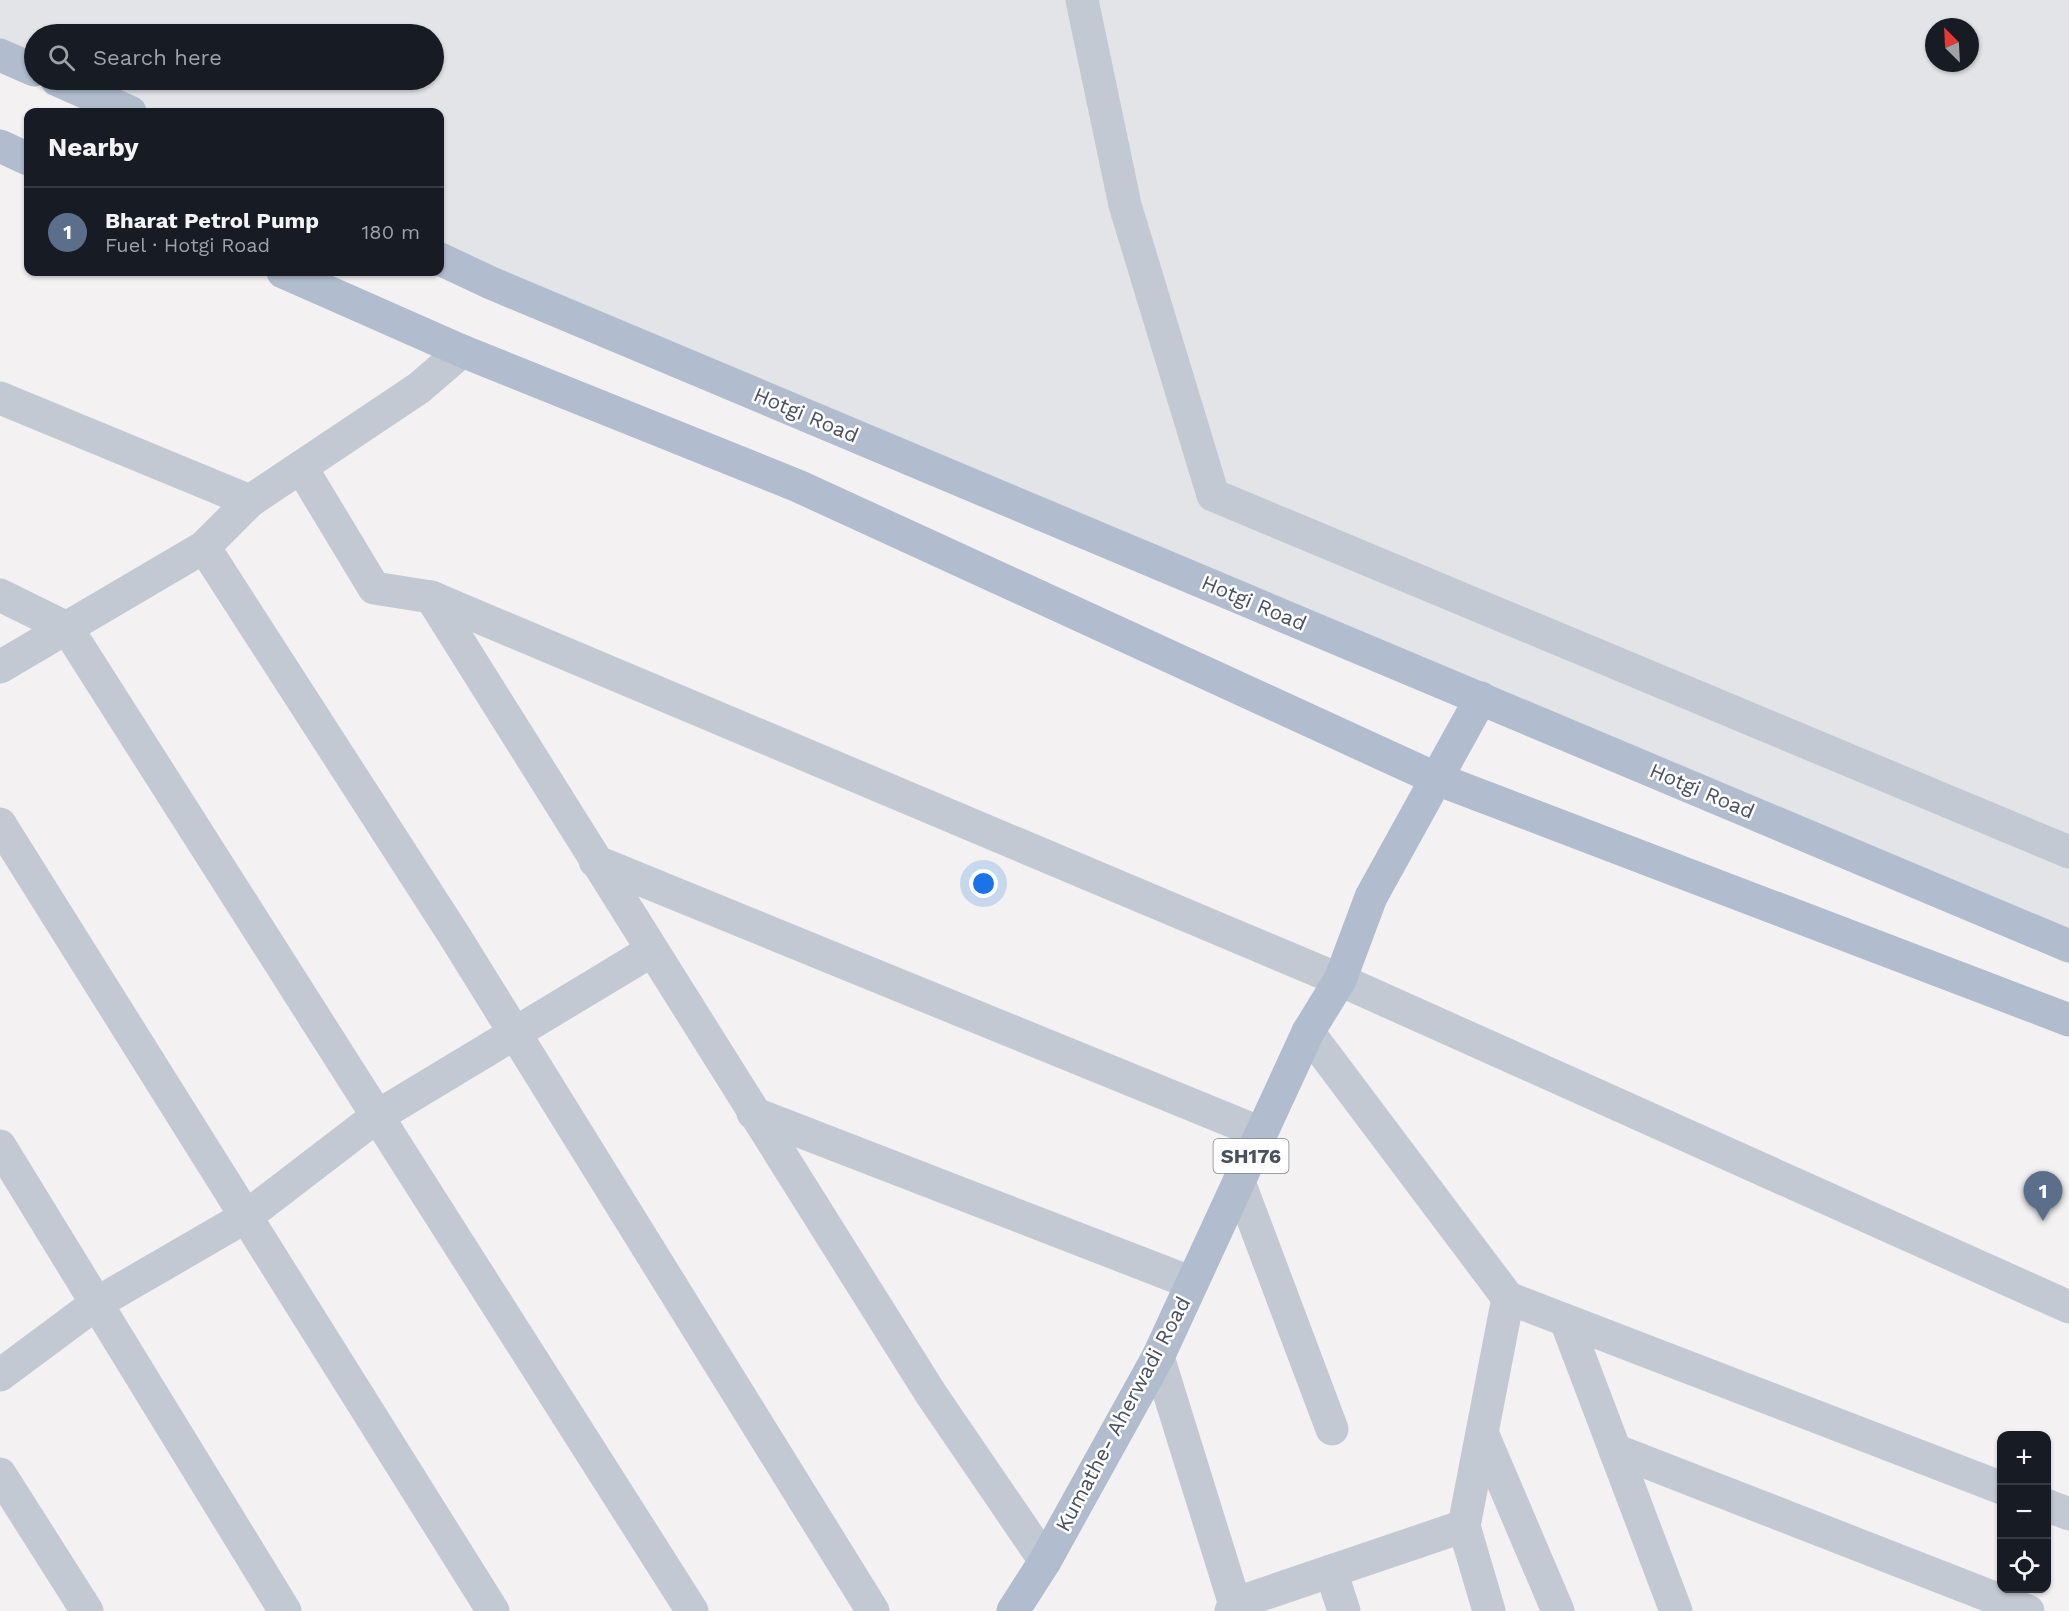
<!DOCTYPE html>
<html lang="en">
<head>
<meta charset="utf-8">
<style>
  body { margin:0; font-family:"Work Sans",sans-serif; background:#242831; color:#f1f3f6 }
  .controls { position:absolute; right:18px; bottom:18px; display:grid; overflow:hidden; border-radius:12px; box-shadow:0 2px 4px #0004 }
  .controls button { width:54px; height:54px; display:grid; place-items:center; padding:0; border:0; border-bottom:2px solid #363941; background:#171b24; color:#f1f3f6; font:30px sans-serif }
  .compass { position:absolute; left:1925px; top:18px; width:54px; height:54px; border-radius:50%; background:#171b24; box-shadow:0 2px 4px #0004; rotate:336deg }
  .you { position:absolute; left:984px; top:884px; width:21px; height:21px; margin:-15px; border:4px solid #fff; border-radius:50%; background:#1a73e8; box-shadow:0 0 0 9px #1a73e833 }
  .badge { display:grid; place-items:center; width:39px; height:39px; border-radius:50%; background:#1e5ddf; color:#fff; font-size:20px; font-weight:700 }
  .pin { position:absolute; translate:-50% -50px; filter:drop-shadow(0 2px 3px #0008) }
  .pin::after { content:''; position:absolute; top:32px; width:21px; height:18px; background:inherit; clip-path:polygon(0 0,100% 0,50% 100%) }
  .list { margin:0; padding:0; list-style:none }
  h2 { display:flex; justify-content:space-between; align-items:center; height:78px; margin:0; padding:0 24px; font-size:26px }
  h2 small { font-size:20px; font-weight:400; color:#9ea1a6 }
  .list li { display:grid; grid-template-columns:39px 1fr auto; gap:18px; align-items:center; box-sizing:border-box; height:90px; padding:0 24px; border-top:2px solid #363941 }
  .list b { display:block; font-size:22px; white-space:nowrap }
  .list p { margin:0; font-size:20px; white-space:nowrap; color:#9ea1a6 }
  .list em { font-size:20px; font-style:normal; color:#9ea1a6 }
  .icon { flex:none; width:33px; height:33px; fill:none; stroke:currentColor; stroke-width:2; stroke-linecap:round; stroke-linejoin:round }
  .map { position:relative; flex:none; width:2069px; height:1611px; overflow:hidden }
  .search { position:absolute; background:#171b24; box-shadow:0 2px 4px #0004; left:24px; top:24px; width:420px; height:66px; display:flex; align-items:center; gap:15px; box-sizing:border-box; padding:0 21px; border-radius:33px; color:#9ea1a6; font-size:22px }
  .panel { position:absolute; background:#171b24; box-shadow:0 2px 4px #0004; left:24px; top:108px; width:420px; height:168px; border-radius:12px }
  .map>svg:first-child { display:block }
  .airport { fill:#e3e4e8; fill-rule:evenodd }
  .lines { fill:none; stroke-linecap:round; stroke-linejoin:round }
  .minor { stroke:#c2c9d2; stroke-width:33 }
  .major { stroke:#b1bdce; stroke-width:33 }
  .labels { text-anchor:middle; stroke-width:5; stroke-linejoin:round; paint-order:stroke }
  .shield { fill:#fff; stroke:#80868e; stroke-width:1.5 }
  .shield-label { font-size:20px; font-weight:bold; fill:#49525e }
  .street-label { font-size:21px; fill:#49525e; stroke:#fff }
</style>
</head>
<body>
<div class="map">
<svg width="2069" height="1611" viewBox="0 0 2069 1611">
  <rect width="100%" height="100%" fill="#f3f1f1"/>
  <path class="airport" d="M0,0H2069V933L440,259V112H130L57,80H434V34H34V70L0,55ZM1934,27H1970V63H1934Z"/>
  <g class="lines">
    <g class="minor">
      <path d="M1082,0L1125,205L1213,495L2069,852"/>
      <path d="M0,398L250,501"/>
      <path d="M301,467L374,588L431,597L1340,980L2069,1307"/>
      <path d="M204,547L454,935L873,1611"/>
      <path d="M0,595L67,628L692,1611"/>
      <path d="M431,597L931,1394L1045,1561"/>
      <path d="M0,667L204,547L250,501L419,388L462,351"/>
      <path d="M0,824L493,1611"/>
      <path d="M595,861L1261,1133"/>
      <path d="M1308,1032L1508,1298L2002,1488"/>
      <path d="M753,1113L1192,1283"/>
      <path d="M0,1146L285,1611"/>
      <path d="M1239,1182L1332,1429"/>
      <path d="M1566,1321L1676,1611"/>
      <path d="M1158,1357L1237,1611"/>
      <path d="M0,1375L97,1303L247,1216L376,1117L651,951"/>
      <path d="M1483,1435L1558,1611"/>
      <path d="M1615,1450L2028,1611"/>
      <path d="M0,1474L87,1611"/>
      <path d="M2046,1505L2069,1514"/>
      <path d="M1331,1571L1344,1611"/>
      <path d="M1231,1611L1234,1604L1464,1526"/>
      <path d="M1489,1611L1464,1526L1508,1298"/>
    </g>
    <g class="major">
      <path d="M0,55L34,70"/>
      <path d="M57,80L130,112"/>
      <path d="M0,146L28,159"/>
      <path d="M440,259L491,283L2069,946"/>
      <path d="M283,272L462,351L798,486L1437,779L2069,1020"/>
      <path d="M1013,1611L1045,1561L1158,1357L1308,1032L1340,980L1371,897L1481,698"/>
    </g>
  </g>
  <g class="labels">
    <rect class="shield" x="1213.5" y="1139" width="75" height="34" rx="4.5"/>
    <g class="shield-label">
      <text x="1251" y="1163">SH176</text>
    </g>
    <g class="street-label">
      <text transform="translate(806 415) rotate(23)" y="7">Hotgi Road</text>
      <text transform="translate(1254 603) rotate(23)" y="7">Hotgi Road</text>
      <text transform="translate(1702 791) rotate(23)" y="7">Hotgi Road</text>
      <text transform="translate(1123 1414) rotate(-62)" y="7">Kumathe- Aherwadi Road</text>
    </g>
  </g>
</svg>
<div class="controls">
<button>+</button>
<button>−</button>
<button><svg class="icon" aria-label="locate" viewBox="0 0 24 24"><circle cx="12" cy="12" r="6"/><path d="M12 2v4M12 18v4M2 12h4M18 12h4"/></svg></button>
</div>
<svg class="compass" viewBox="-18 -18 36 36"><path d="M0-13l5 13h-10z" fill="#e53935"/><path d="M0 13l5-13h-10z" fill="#9ea1a6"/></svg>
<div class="you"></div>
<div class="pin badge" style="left:2043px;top:1221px;background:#5c6f8a">1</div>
<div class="search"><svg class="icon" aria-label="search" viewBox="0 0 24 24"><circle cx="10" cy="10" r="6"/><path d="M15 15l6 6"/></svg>Search here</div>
<section class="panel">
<h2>Nearby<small></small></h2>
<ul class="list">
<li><span class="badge" style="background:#5c6f8a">1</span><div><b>Bharat Petrol Pump</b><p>Fuel · Hotgi Road</p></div><em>180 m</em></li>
</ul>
</section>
</div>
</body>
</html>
